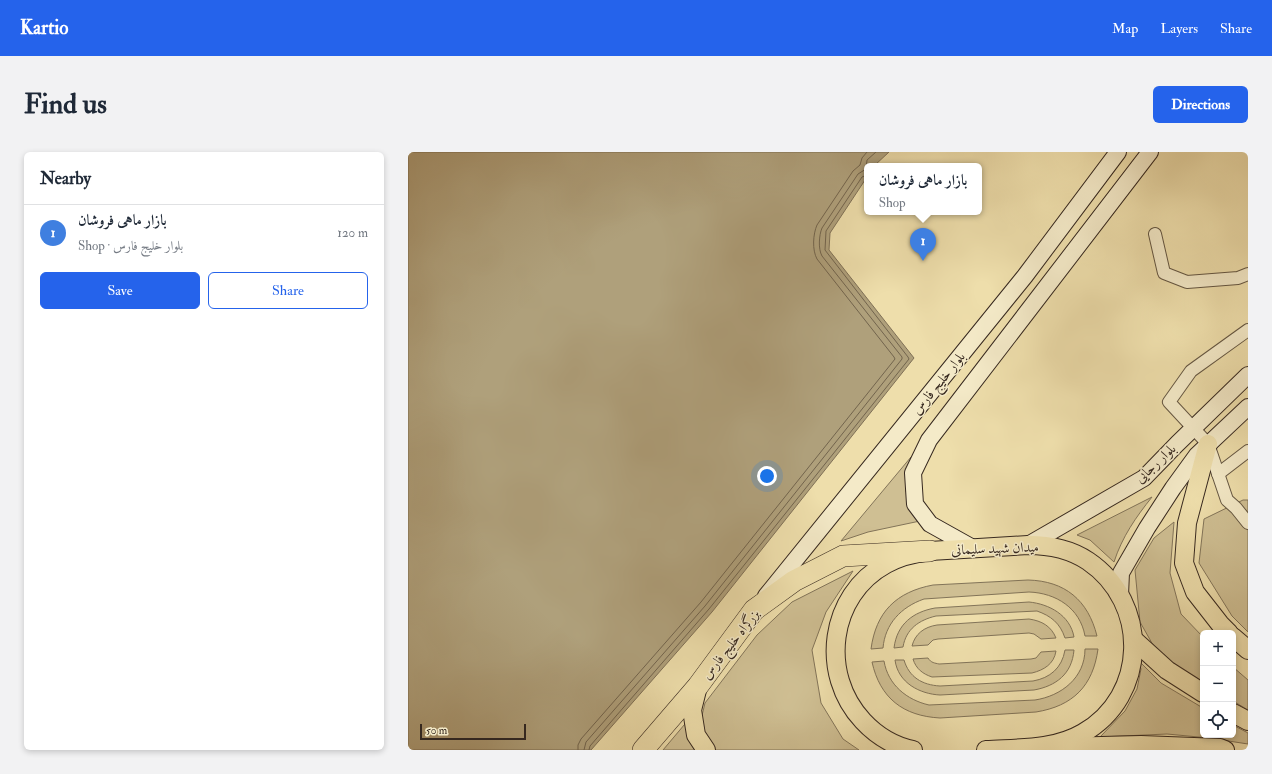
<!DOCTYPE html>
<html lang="en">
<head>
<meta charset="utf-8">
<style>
  body { margin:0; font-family:"IM FELL Double Pica",Amiri,serif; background:#f2f2f3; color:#1f2937 }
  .controls { position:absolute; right:12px; bottom:12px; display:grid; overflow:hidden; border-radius:6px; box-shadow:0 2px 6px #0003 }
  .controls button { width:36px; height:36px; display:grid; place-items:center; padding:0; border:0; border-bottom:1px solid #e0e1e3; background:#fff; color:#1f2937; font:20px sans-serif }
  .scale { position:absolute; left:12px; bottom:10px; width:106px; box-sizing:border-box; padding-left:4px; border:2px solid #36281f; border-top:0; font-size:11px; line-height:14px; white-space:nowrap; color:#36281f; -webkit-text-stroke:3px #f4eac8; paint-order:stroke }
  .you { position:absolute; left:359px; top:324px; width:14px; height:14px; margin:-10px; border:3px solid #fff; border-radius:50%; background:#1a73e8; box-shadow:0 0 0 6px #1a73e833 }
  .badge { display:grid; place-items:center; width:26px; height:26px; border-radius:50%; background:#2563eb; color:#fff; font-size:13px; font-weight:700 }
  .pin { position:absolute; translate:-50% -33px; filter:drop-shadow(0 1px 2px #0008) }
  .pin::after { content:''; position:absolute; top:21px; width:14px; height:12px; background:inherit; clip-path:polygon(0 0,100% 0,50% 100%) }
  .popup { position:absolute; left:456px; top:11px; width:118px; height:52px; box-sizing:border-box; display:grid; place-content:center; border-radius:6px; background:#fff; filter:drop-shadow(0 1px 3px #0005); font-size:13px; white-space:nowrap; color:#747a83 }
  .popup b { font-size:15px; color:#1f2937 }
  .popup::after { content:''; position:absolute; left:50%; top:100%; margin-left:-8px; border:8px solid transparent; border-top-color:#fff }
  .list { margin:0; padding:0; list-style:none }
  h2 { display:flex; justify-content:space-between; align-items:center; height:52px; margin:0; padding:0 16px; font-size:17px }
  h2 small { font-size:13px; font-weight:400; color:#747a83 }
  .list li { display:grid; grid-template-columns:26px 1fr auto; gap:12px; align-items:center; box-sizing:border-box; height:56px; padding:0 16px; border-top:1px solid #e0e1e3 }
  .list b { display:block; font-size:15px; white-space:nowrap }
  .list p { margin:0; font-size:13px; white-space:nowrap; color:#747a83 }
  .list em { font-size:13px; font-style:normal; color:#747a83 }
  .actions { display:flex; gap:8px; padding:12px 16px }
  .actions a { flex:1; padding:9px 0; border:1px solid #2563eb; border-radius:6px; text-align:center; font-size:14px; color:#2563eb }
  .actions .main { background:#2563eb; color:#fff }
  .icon { flex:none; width:22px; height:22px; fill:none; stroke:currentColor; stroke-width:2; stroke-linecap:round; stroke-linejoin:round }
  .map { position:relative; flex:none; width:840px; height:598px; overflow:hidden; border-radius:6px }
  header { display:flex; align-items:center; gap:24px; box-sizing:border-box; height:56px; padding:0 20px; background:#2563eb; color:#fff }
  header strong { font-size:19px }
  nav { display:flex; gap:22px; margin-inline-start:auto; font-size:14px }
  .intro { display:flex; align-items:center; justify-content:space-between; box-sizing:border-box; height:96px; padding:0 24px }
  h1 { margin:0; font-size:28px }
  .button { padding:10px 18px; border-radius:6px; background:#2563eb; color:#fff; font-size:14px; font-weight:700 }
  main { display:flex; gap:24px; padding:0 24px }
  aside { flex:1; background:#fff; border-radius:6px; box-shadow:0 2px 6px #0003 }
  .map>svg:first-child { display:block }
  .green { fill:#cfbf93; stroke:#827459 }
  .water { fill:#afa07b; stroke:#7f7056 }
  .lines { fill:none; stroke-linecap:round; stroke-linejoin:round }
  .shore { stroke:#72644d; stroke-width:1 }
  .street-casing { stroke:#645642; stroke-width:14 }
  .secondary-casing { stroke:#36281f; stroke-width:18 }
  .primary-casing { stroke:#36281f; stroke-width:20 }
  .highway-casing { stroke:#36281f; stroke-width:22 }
  .street { stroke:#f4eac8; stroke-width:12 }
  .secondary { stroke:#f4eac8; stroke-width:16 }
  .primary { stroke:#eedeab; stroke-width:18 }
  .highway { stroke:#eedeab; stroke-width:21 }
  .labels { text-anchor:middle; stroke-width:3; stroke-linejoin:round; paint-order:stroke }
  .street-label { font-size:14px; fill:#36281f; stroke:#f4eac8 }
</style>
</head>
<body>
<header>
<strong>Kartio</strong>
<nav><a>Map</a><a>Layers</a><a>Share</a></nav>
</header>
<div class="intro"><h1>Find us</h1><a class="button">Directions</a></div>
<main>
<aside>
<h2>Nearby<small></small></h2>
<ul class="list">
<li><span class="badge" style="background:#3f7fe0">1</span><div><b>بازار ماهی فروشان</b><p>Shop · بلوار خلیج فارس</p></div><em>120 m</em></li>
</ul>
<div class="actions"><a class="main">Save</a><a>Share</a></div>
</aside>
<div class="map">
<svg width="840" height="598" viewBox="0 0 840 598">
  <rect width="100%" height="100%" fill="#eedeab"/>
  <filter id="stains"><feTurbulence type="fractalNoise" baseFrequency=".005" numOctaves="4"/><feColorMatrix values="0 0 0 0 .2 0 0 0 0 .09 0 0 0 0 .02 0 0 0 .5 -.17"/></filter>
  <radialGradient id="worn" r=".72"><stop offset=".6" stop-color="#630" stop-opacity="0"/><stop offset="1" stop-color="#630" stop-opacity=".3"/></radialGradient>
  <g class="green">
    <path d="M503,305L498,339L503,352L512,369L460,380L433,389Z"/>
    <path d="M744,345C728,365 714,385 706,410L682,388L669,383Z"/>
    <path d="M835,348H840V480L824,464L791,411L796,367Z"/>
    <path d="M766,370L762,421L773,462L795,485V531L781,523L749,500L732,470L727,418L746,386Z"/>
    <path d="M445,419L418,460L404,498L413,551L435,587L451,598H306L292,572L297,551L349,483L384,450Z"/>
    <path d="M620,428C657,429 680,448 689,484H677C672,456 648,441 621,440L516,447C493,455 477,472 475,496L463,497C468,460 488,440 525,433Z"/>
    <path d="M621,450C641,452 662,463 666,485L657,486C652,471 643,464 629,459L528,464C511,468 498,477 495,495L486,496C489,472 505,460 527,456Z"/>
    <path d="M621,467C634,469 643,474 648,486L633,487L626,482L621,481L530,487L525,488L520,493L504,494C507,482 516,475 529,473Z"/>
    <path d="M677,497H690C685,534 665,554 628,560L532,566C495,564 472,546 464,510L476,509C480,533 499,548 521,553L627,548C653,544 677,526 677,497Z"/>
    <path d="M657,498H666C664,522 648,534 626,538L532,543C512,542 490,531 487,508H496C501,525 514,533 532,534L625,529C642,526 654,516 657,498Z"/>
    <path d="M648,499C646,512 636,518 624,521L524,525C515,522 508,517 505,507L520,506C523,511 527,511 531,512L623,507L628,506L633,500Z"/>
    <path d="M730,508L753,531L795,556V583H825V573L840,581V592L801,586L759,582L692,585L717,559L729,537L733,517Z"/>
    <path d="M825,515L840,528V558L825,549Z"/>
    <path d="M282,566V585L287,598H255Z"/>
  </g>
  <path class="water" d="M0,0H481L466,14H459V25L422,81L421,98L506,206L304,460L183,598H0Z"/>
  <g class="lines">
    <g class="shore">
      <path d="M170,598V593L173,587L293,450L487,207L486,205L409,107C404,98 405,82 409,73L445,19L452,13L454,6L459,0"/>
      <path d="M176,598L178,590L297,454L494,207V205L414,104C410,97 411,83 414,76L450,22L458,17L459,8L468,0"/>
      <path d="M181,598L182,594L301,457L501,207L500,205L417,98L418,79L454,25L459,23"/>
    </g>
    <g class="street-casing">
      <g id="street">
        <path d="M747,82L756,121L779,130L830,126L840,122"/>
        <path d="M840,178L783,219L761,250L800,292L819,348L828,356L840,371"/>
        <path d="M810,322L840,299"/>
      </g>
    </g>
    <g class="secondary-casing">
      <g id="secondary">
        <path d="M620,393L736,326L769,292L840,223"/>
        <path d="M565,396L522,372L507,352L505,321L521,288L742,0"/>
        <path d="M712,443L713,421L739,376L765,336L789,303L840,255"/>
        <path d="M358,444L617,124L710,0"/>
      </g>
    </g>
    <g class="primary-casing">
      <g id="primary">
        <path d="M800,292L779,371L776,411L787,440L812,472L821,481"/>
        <path d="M825,485L840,498"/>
        <path d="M726,488L759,518L795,541"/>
        <path d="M290,534L284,558L288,583L298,598"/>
        <path d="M825,561L840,569"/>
        <path d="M654,595L733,593L812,596L817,598"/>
        <path d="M505,598C486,594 468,583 455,569C411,522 421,443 478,412C492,404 506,401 522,399L620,393C641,393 662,397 680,409C742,451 740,544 675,581C646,598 611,596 578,598"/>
      </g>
    </g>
    <g class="highway-casing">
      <path id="highway" d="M235,598L290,534L346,458L386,429L435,404L522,399"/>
    </g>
    <use href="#street" class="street"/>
    <use href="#secondary" class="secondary"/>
    <use href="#primary" class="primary"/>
    <use href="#highway" class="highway"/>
  </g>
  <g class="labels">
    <g class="street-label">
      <text transform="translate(530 231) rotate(-51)" y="5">بلوار خلیج فارس</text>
      <text transform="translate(747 311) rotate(-43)" y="5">بلوار رجایی</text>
      <text transform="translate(587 396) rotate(-2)" y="5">میدان شهید سلیمانی</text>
      <text transform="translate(322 492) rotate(-52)" y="5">بزرگراه خلیج فارس</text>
    </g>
  </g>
  <rect width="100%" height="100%" filter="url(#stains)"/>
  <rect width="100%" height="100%" fill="url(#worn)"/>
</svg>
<div class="controls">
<button>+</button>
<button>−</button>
<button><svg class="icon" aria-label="locate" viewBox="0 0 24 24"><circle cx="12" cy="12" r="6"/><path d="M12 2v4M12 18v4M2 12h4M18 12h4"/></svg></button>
</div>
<div class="scale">50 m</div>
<div class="you"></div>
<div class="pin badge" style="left:515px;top:109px;background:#3f7fe0">1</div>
<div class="popup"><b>بازار ماهی فروشان</b>Shop</div>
</div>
</main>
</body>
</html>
